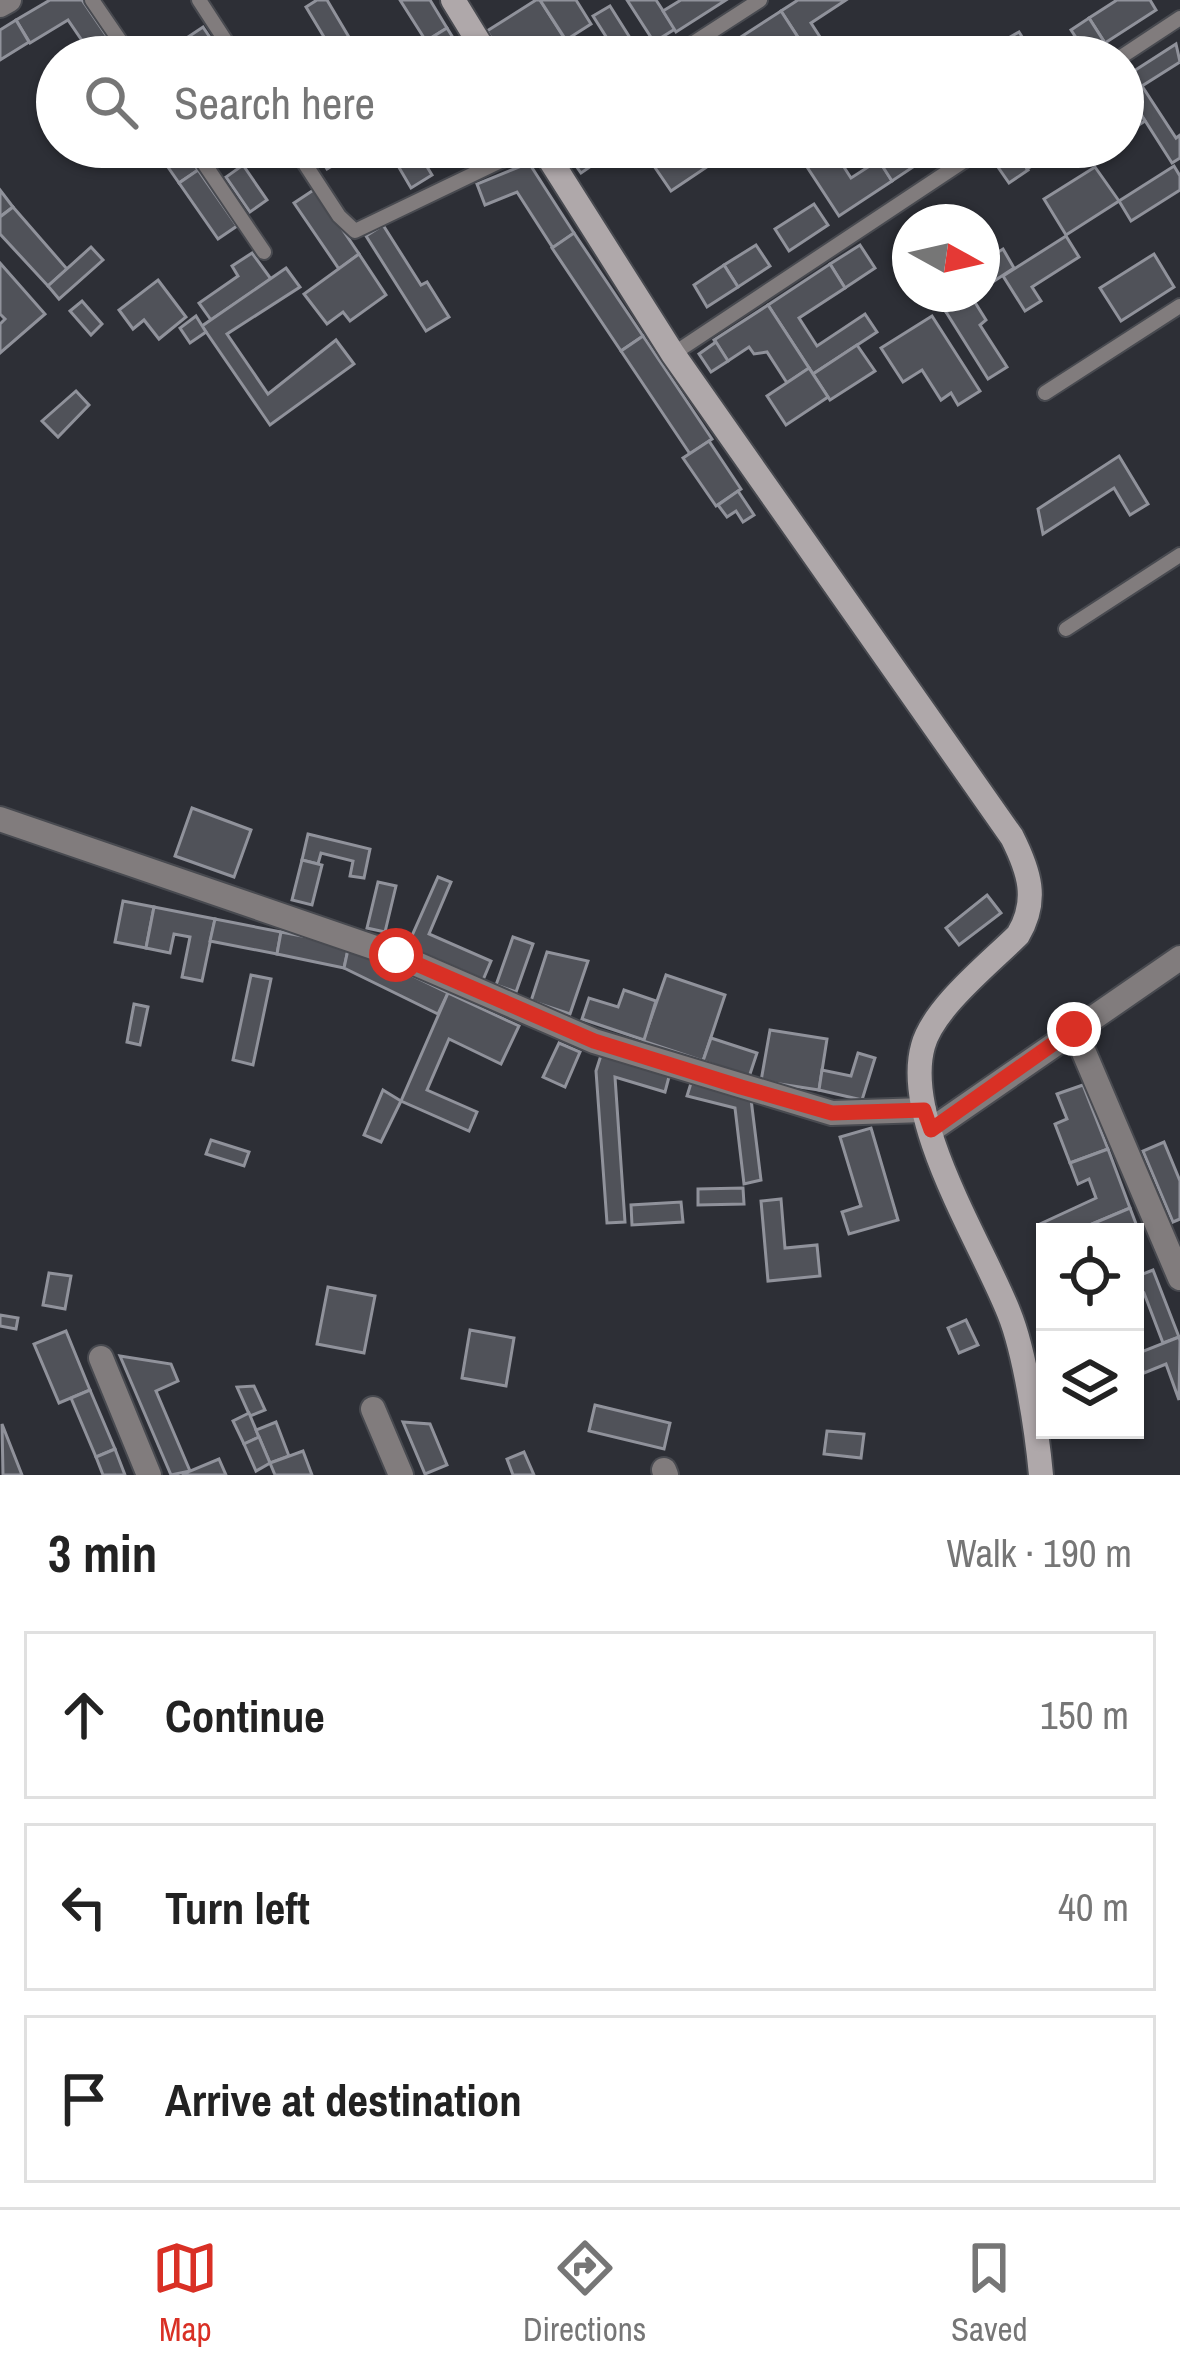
<!DOCTYPE html>
<html lang="en">
<head>
<meta charset="utf-8">
<style>
  body { margin:0; font-family:"Archivo Narrow",sans-serif; background:#f2f2f2; color:#222 }
  .controls { position:absolute; right:36px; bottom:36px; display:grid; overflow:hidden; border-radius:0px; box-shadow:0 3px 9px #0004 }
  .controls button { width:108px; height:108px; display:grid; place-items:center; padding:0; border:0; border-bottom:3px solid #e0e0e0; background:#fff; color:#222; font:60px sans-serif }
  .compass { position:absolute; left:892px; top:204px; width:108px; height:108px; border-radius:50%; background:#fff; box-shadow:0 3px 9px #0004; rotate:98deg }
  .stop { position:absolute; width:36px; height:36px; margin:-27px; border:9px solid #d93025; border-radius:50%; background:#fff }
  .stop.end { background:#d93025; border-color:#fff; box-shadow:0 3px 12px #0008 }
  .list { margin:0; padding:0; list-style:none }
  h2 { display:flex; justify-content:space-between; align-items:center; height:156px; margin:0; padding:0 48px; font-size:51px }
  h2 small { font-size:39px; font-weight:400; color:#767676 }
  .list li { display:grid; grid-template-columns:78px 1fr auto; gap:36px; align-items:center; box-sizing:border-box; height:168px; margin:0 24px 24px; padding:0 24px; border:3px solid #e0e0e0; border-radius:0px }
  .list b { display:block; font-size:45px; white-space:nowrap }
  .list em { font-size:39px; font-style:normal; color:#767676 }
  .icon { flex:none; width:66px; height:66px; fill:none; stroke:currentColor; stroke-width:2; stroke-linecap:round; stroke-linejoin:round }
  .map { position:relative; flex:none; width:1180px; height:1475px; overflow:hidden }
  .search { position:absolute; background:#fff; box-shadow:0 3px 9px #0004; left:36px; right:36px; top:36px; height:132px; display:flex; align-items:center; gap:30px; box-sizing:border-box; padding:0 42px; border-radius:66px; color:#767676; font-size:45px }
  .sheet { height:732px; background:#fff }
  nav { display:flex; justify-content:space-around; align-items:center; box-sizing:border-box; height:168px; border-top:3px solid #e0e0e0; background:#fff; font-size:33px; color:#767676 }
  nav a { display:grid; justify-items:center; gap:6px }
  nav .on { color:#d93025 }
  .map>svg:first-child { display:block }
  .building { fill:#505259; stroke:#90929b; stroke-width:3 }
  .lines { fill:none; stroke-linecap:round; stroke-linejoin:round }
  .lane-casing { stroke:#484a50; stroke-width:18 }
  .street-casing { stroke:#484a50; stroke-width:28 }
  .secondary-casing { stroke:#484a50; stroke-width:28 }
  .lane { stroke:#817c7d; stroke-width:14 }
  .street { stroke:#817c7d; stroke-width:24 }
  .secondary { stroke:#afa8aa; stroke-width:24 }
  .route { stroke:#d93025; stroke-width:15 }
</style>
</head>
<body>
<div class="map">
<svg width="1180" height="1475" viewBox="0 0 1180 1475">
  <rect width="100%" height="100%" fill="#2d2f36"/>
  <g class="building">
    <path d="M50,0H82L121,57H81L89,51L68,20L30,43L16,20Z"/>
    <path d="M317,0H327L359,54L336,57L306,7Z"/>
    <path d="M400,0H430L447,28L426,41Z"/>
    <path d="M536,0H540L568,44L548,57H503L487,31Z"/>
    <path d="M540,0H576L591,24L566,40Z"/>
    <path d="M627,0H656L675,29L654,42Z"/>
    <path d="M681,0H726L676,32L663,11Z"/>
    <path d="M798,0H846L811,23L833,57H811L781,11Z"/>
    <path d="M1117,0H1150L1156,10L1105,43L1089,18Z"/>
    <path d="M610,6L639,52L632,57H619L593,16Z"/>
    <path d="M781,11L803,45L785,57L777,43L760,54L761,57H734L727,46Z"/>
    <path d="M1089,18L1105,43L1083,57H1043L1075,36L1071,30Z"/>
    <path d="M16,20L29,42L0,60V30Z"/>
    <path d="M203,27L223,57H158Z"/>
    <path d="M447,28L465,57H436L426,41Z"/>
    <path d="M1019,32L1035,57H1016L1005,40Z"/>
    <path d="M1176,44L1180,62L1142,86L1176,138L1180,135V158L1172,163L1123,86V78Z"/>
    <path d="M873,45L881,57H855Z"/>
    <path d="M1123,86L1145,121L1123,135Z"/>
    <path d="M154,147H182L198,170L179,183Z"/>
    <path d="M313,147H364L327,169Z"/>
    <path d="M387,147H415L432,175L411,188Z"/>
    <path d="M575,147H619L581,173L567,153Z"/>
    <path d="M641,147H663L667,152L675,147H717L723,156L671,191Z"/>
    <path d="M794,147H831L851,178L879,160L892,181L839,216Z"/>
    <path d="M870,147H895L899,154L909,147H943L892,181Z"/>
    <path d="M1012,147L1028,170L1009,183L993,160Z"/>
    <path d="M1016,147H1061L1027,169Z"/>
    <path d="M1085,147H1103L1106,151L1092,159Z"/>
    <path d="M529,163L574,233L553,248L517,192L485,205L477,184Z"/>
    <path d="M243,165L267,200L250,212L226,177Z"/>
    <path d="M1174,166L1180,176V190L1131,221L1119,201Z"/>
    <path d="M1095,167L1119,201L1066,235L1044,199Z"/>
    <path d="M198,170L237,226L218,239L179,183Z"/>
    <path d="M315,189L359,254L339,269L294,203Z"/>
    <path d="M0,190L13,207L0,217Z"/>
    <path d="M814,204L828,225L789,251L775,229Z"/>
    <path d="M13,207L67,269L48,286L0,234V217Z"/>
    <path d="M383,225L421,285L427,282L449,317L426,331L366,236Z"/>
    <path d="M574,233L643,336L621,351L552,248Z"/>
    <path d="M1066,236L1079,257L1032,287L1041,301L1025,311L1003,276Z"/>
    <path d="M756,245L770,266L738,287L724,265Z"/>
    <path d="M860,245L875,268L845,288L830,264Z"/>
    <path d="M91,247L103,260L59,299L48,286Z"/>
    <path d="M1003,249L1014,268L982,289V262Z"/>
    <path d="M252,253L271,279L211,320L199,303L238,276L232,266Z"/>
    <path d="M359,254L386,295L350,321L343,312L327,324L304,294Z"/>
    <path d="M1154,254L1174,287L1121,321L1100,288Z"/>
    <path d="M0,263L45,314L0,353V324L5,319L0,314Z"/>
    <path d="M830,264L845,288L799,318L817,346L865,314L877,332L813,374L768,305Z"/>
    <path d="M724,265L738,287L707,307L694,285Z"/>
    <path d="M286,268L300,287L227,334L268,394L336,340L354,364L270,425L202,326Z"/>
    <path d="M158,280L186,317L159,339L144,320L133,329L119,310Z"/>
    <path d="M934,294H974L946,312Z"/>
    <path d="M971,296L986,320L980,325L1007,367L988,379L946,312Z"/>
    <path d="M82,301L102,324L91,335L70,311Z"/>
    <path d="M768,305L809,368L787,383L767,352L754,354L749,347L728,361L714,340Z"/>
    <path d="M196,316L206,332L190,343L180,328Z"/>
    <path d="M932,316L980,391L958,405L951,393L941,400L922,370L903,382L881,348Z"/>
    <path d="M643,336L712,439L690,454L621,351Z"/>
    <path d="M716,342L728,361L711,372L699,354Z"/>
    <path d="M857,345L875,371L830,400L813,374Z"/>
    <path d="M809,368L828,397L786,425L767,396Z"/>
    <path d="M76,391L89,405L58,437L42,421Z"/>
    <path d="M709,441L741,489L716,506L683,458Z"/>
    <path d="M1119,456L1148,504L1130,515L1114,488L1043,534L1038,509Z"/>
    <path d="M738,491L754,515L743,522L736,511L727,517L718,505Z"/>
    <path d="M192,808L251,830L234,877L175,856Z"/>
    <path d="M308,834L370,849L364,878L350,876L353,861L321,853L318,864L302,860Z"/>
    <path d="M302,860L322,865L312,905L292,900Z"/>
    <path d="M438,877L451,882L429,934L491,961L483,980L407,947Z"/>
    <path d="M378,882L396,886L385,932L367,928Z"/>
    <path d="M987,895L1001,913L959,945L946,928Z"/>
    <path d="M123,901L154,907L146,948L115,942Z"/>
    <path d="M154,907L215,919L202,981L182,977L190,937L174,934L170,953L146,948Z"/>
    <path d="M215,919L281,932L277,954L210,941Z"/>
    <path d="M281,932L349,945L344,968L277,954Z"/>
    <path d="M513,937L533,944L516,992L496,985Z"/>
    <path d="M349,945L448,993L438,1014L344,968Z"/>
    <path d="M547,952L588,961L570,1014L531,1001Z"/>
    <path d="M251,975L271,979L253,1065L233,1060Z"/>
    <path d="M666,975L725,995L703,1061L643,1041Z"/>
    <path d="M624,990L656,1001L644,1040L582,1019L589,998L618,1007Z"/>
    <path d="M448,993L519,1026L501,1064L449,1039L427,1090L477,1112L469,1131L401,1101Z"/>
    <path d="M134,1004L148,1007L140,1045L127,1042Z"/>
    <path d="M770,1030L827,1039L819,1090L761,1081Z"/>
    <path d="M711,1038L757,1053L749,1077L703,1061Z"/>
    <path d="M559,1043L580,1052L565,1087L543,1077Z"/>
    <path d="M602,1052L670,1073L665,1092L615,1077L625,1222L607,1223L596,1071Z"/>
    <path d="M858,1053L875,1058L862,1100L819,1090L822,1070L851,1076Z"/>
    <path d="M691,1083L751,1099L761,1180L744,1184L735,1108L687,1096Z"/>
    <path d="M1083,1085L1108,1149L1070,1163L1055,1124L1067,1119L1057,1094Z"/>
    <path d="M383,1090L401,1101L381,1142L364,1135Z"/>
    <path d="M871,1128L898,1220L849,1234L842,1212L861,1206L840,1137Z"/>
    <path d="M211,1140L249,1152L244,1166L206,1154Z"/>
    <path d="M1164,1142L1180,1181V1219L1173,1222L1143,1151Z"/>
    <path d="M1108,1149L1130,1208L1073,1232H1045V1237L1040,1224L1096,1198L1089,1179L1078,1184L1070,1163Z"/>
    <path d="M743,1188L744,1204L698,1205V1189Z"/>
    <path d="M781,1199L785,1248L817,1245L820,1276L768,1281L761,1201Z"/>
    <path d="M681,1202L683,1222L632,1225L631,1205Z"/>
    <path d="M1130,1208L1138,1229L1081,1232L1080,1229Z"/>
    <path d="M1153,1270L1179,1337L1163,1343L1144,1293L1135,1297V1277Z"/>
    <path d="M49,1273L71,1276L65,1309L43,1305Z"/>
    <path d="M328,1287L375,1296L364,1353L317,1344Z"/>
    <path d="M0,1315L18,1318L16,1329L0,1326Z"/>
    <path d="M966,1320L978,1345L959,1353L948,1328Z"/>
    <path d="M470,1330L514,1338L506,1386L462,1378Z"/>
    <path d="M66,1331L90,1390L59,1403L34,1344Z"/>
    <path d="M1179,1337L1180,1341L1179,1400L1166,1364L1144,1373L1136,1354Z"/>
    <path d="M120,1356L171,1364L178,1381L156,1391L190,1471L171,1475Z"/>
    <path d="M254,1386L265,1410L250,1416L237,1387Z"/>
    <path d="M90,1390L115,1449L96,1457L71,1398Z"/>
    <path d="M595,1405L670,1423L664,1449L589,1431Z"/>
    <path d="M249,1413L259,1437L244,1444L233,1421Z"/>
    <path d="M276,1422L289,1456L270,1463L256,1430Z"/>
    <path d="M403,1422L430,1424L447,1465L425,1474Z"/>
    <path d="M2,1424L22,1475H3Z"/>
    <path d="M827,1431L864,1434L861,1458L824,1454Z"/>
    <path d="M259,1437L270,1463L256,1471L244,1444Z"/>
    <path d="M115,1449L125,1475H103L96,1457Z"/>
    <path d="M303,1451L312,1475H275L270,1463Z"/>
    <path d="M524,1452L534,1475H513L507,1459Z"/>
    <path d="M219,1459L226,1475H182L190,1471Z"/>
  </g>
  <g class="lines">
    <g class="lane-casing">
      <g id="lane">
        <path d="M92,0L131,57"/>
        <path d="M199,0L236,57"/>
        <path d="M672,57L760,0"/>
        <path d="M1121,57L1180,18"/>
        <path d="M193,147L264,252"/>
        <path d="M294,147L339,216L355,231L530,147"/>
        <path d="M673,354L985,147"/>
        <path d="M1045,393L1180,306"/>
        <path d="M1066,629L1180,555"/>
      </g>
    </g>
    <g class="street-casing">
      <g id="street">
        <path d="M0,5L9,0"/>
        <path d="M0,819L396,955L594,1041L832,1113L924,1110"/>
        <path d="M1074,1029L1180,1278"/>
        <path d="M931,1130L1180,958"/>
        <path d="M101,1358L149,1475"/>
        <path d="M373,1409L401,1475"/>
        <path d="M664,1470L666,1475"/>
      </g>
    </g>
    <g class="secondary-casing">
      <g id="secondary">
        <path d="M453,0L488,57"/>
        <path d="M542,147L673,354L1012,837C1029,871 1039,900 1018,935C990,963 933,1008 923,1046C902,1120 982,1244 1009,1313C1025,1352 1037,1432 1041,1475"/>
      </g>
    </g>
    <use href="#lane" class="lane"/>
    <use href="#street" class="street"/>
    <use href="#secondary" class="secondary"/>
  </g>
  <g class="lines">
    <path class="route" d="M396,955L594,1041L741,1087L832,1113L924,1110L931,1130L1074,1029"/>
  </g>
</svg>
<div class="controls">
<button><svg class="icon" aria-label="locate" viewBox="0 0 24 24"><circle cx="12" cy="12" r="6"/><path d="M12 2v4M12 18v4M2 12h4M18 12h4"/></svg></button>
<button><svg class="icon" aria-label="layers" viewBox="0 0 24 24"><path d="M12 4l9 5-9 5-9-5zM3 14l9 5 9-5"/></svg></button>
</div>
<svg class="compass" viewBox="-18 -18 36 36"><path d="M0-13l5 13h-10z" fill="#e53935"/><path d="M0 13l5-13h-10z" fill="#767676"/></svg>
<div class="stop" style="left:396px;top:955px"></div>
<div class="stop end" style="left:1074px;top:1029px"></div>
<div class="search"><svg class="icon" aria-label="search" viewBox="0 0 24 24"><circle cx="10" cy="10" r="6"/><path d="M15 15l6 6"/></svg>Search here</div>
</div>
<section class="sheet">
<h2>3 min<small>Walk · 190 m</small></h2>
<ul class="list">
<li><svg class="icon" aria-label="ahead" viewBox="0 0 24 24"><path d="M12 20V5M6 11l6-6 6 6"/></svg><div><b>Continue</b></div><em>150 m</em></li>
<li><svg class="icon" aria-label="left" viewBox="0 0 24 24"><path d="M17 20v-9H6M10 6l-5 5 5 5"/></svg><div><b>Turn left</b></div><em>40 m</em></li>
<li><svg class="icon" aria-label="arrive" viewBox="0 0 24 24"><path d="M6 21V4h12l-3 4 3 4H6"/></svg><div><b>Arrive at destination</b></div></li>
</ul>
</section>
<nav>
<a class="on"><svg class="icon" aria-label="map" viewBox="0 0 24 24"><path d="M3 6l6-2 6 2 6-2v14l-6 2-6-2-6 2zM9 4v14M15 6v14"/></svg>Map</a>
<a><svg class="icon" aria-label="directions" viewBox="0 0 24 24"><path d="M12 3l9 9-9 9-9-9zM9 14v-3h6M13 9l2 2-2 2"/></svg>Directions</a>
<a><svg class="icon" aria-label="saved" viewBox="0 0 24 24"><path d="M7 4h10v16l-5-4-5 4z"/></svg>Saved</a>
</nav>
</body>
</html>
